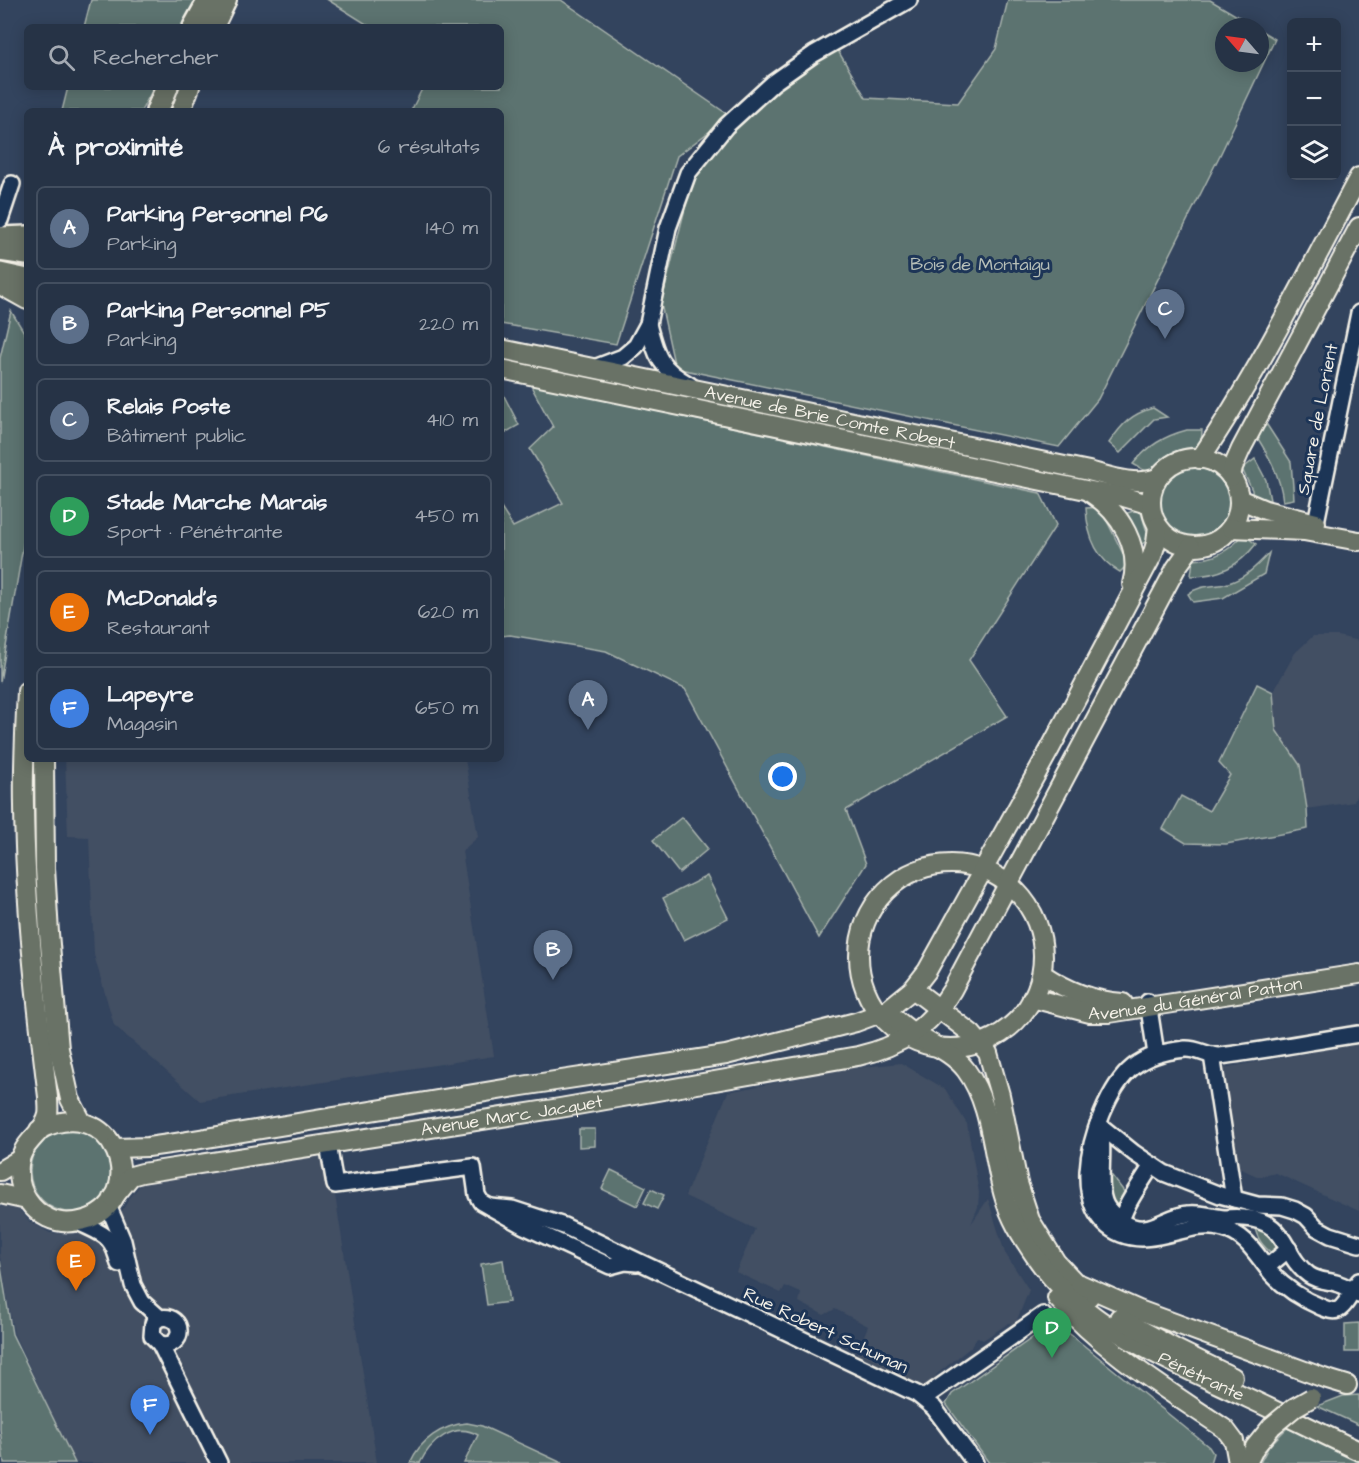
<!DOCTYPE html>
<html lang="fr">
<head>
<meta charset="utf-8">
<style>
  body { margin:0; font-family:"Architects Daughter",sans-serif; background:#2e3b4d; color:#f1f3f6 }
  .controls { position:absolute; right:18px; top:18px; display:grid; overflow:hidden; border-radius:9px; box-shadow:0 3px 15px #0003 }
  .controls button { width:54px; height:54px; display:grid; place-items:center; padding:0; border:0; border-bottom:2px solid #424e5f; background:#263346; color:#f1f3f6; font:30px sans-serif }
  .compass { position:absolute; left:1215px; top:18px; width:54px; height:54px; border-radius:50%; background:#263346; box-shadow:0 3px 15px #0003; rotate:298deg }
  .you { position:absolute; left:783px; top:777px; width:21px; height:21px; margin:-15px; border:4px solid #fff; border-radius:50%; background:#1a73e8; box-shadow:0 0 0 9px #1a73e833 }
  .badge { display:grid; place-items:center; width:39px; height:39px; border-radius:50%; background:#90b9f0; color:#fff; font-size:20px; font-weight:700 }
  .pin { position:absolute; translate:-50% -50px; filter:drop-shadow(0 2px 3px #0008) }
  .pin::after { content:''; position:absolute; top:32px; width:21px; height:18px; background:inherit; clip-path:polygon(0 0,100% 0,50% 100%) }
  .list { margin:0; padding:0; list-style:none }
  h2 { display:flex; justify-content:space-between; align-items:center; height:78px; margin:0; padding:0 24px; font-size:26px }
  h2 small { font-size:20px; font-weight:400; color:#a4aab3 }
  .list li { display:grid; grid-template-columns:39px 1fr auto; gap:18px; align-items:center; box-sizing:border-box; height:84px; margin:0 12px 12px; padding:0 12px; border:2px solid #424e5f; border-radius:9px }
  .list b { display:block; font-size:22px; white-space:nowrap }
  .list p { margin:0; font-size:20px; white-space:nowrap; color:#a4aab3 }
  .list em { font-size:20px; font-style:normal; color:#a4aab3 }
  .icon { flex:none; width:33px; height:33px; fill:none; stroke:currentColor; stroke-width:2; stroke-linecap:round; stroke-linejoin:round }
  .map { position:relative; flex:none; width:1359px; height:1463px; overflow:hidden }
  .search { position:absolute; background:#263346; box-shadow:0 3px 15px #0003; left:24px; top:24px; width:480px; height:66px; display:flex; align-items:center; gap:15px; box-sizing:border-box; padding:0 21px; border-radius:9px; color:#a4aab3; font-size:22px }
  .panel { position:absolute; background:#263346; box-shadow:0 3px 15px #0003; left:24px; top:108px; width:480px; height:654px; border-radius:9px }
  .map>svg:first-child { display:block }
  .built { fill:#424f63 }
  .green { fill:#5b7370; stroke:#a8b2ac; stroke-width:1.5 }
  .lines { fill:none; stroke-linecap:round; stroke-linejoin:round }
  .minor-casing { stroke:#f4f1e8; stroke-width:20 }
  .major-casing { stroke:#f4f1e8; stroke-width:22 }
  .highway-casing { stroke:#f4f1e8; stroke-width:26 }
  .minor { stroke:#1d3557; stroke-width:15 }
  .major { stroke:#697266; stroke-width:18 }
  .highway { stroke:#697266; stroke-width:21 }
  .major-bridge-casing { stroke:#f4f1e8; stroke-width:22; stroke-linecap:butt }
  .major-bridge { stroke:#697266; stroke-width:18 }
  .labels { text-anchor:middle; stroke-width:6; stroke-linejoin:round; paint-order:stroke }
  .park-label { font-size:18px; fill:#b7bfb8; stroke:#1d3557 }
  .street-label { font-size:18px; fill:#f4f1e8; stroke:#1d3557 }
</style>
</head>
<body>
<div class="map">
<svg width="1359" height="1463" viewBox="0 0 1359 1463">
  <rect width="100%" height="100%" fill="#33445e"/>
  <filter id="ink" filterUnits="userSpaceOnUse"><feTurbulence type="fractalNoise" baseFrequency=".0167" numOctaves="2"/><feDisplacementMap in="SourceGraphic" scale="12" xChannelSelector="R" yChannelSelector="G"/><feConvolveMatrix kernelMatrix="1 2 1 2 8 2 1 2 1" color-interpolation-filters="sRGB"/></filter>
  <g filter="url(#ink)">
    <g class="built">
      <path d="M1313,636H1338L1359,641V788L1354,802L1307,809L1300,765L1276,730L1273,692L1295,653Z"/>
      <path d="M65,759H465L478,837L462,851L494,1056L200,1101L114,1025L94,955L89,837L68,836Z"/>
      <path d="M1359,1044V1211L1276,1173L1259,1177L1239,1168L1223,1068Z"/>
      <path d="M901,1063L945,1089L967,1124L979,1193L978,1207L971,1224L988,1199L1005,1253L1029,1290L1017,1320L1013,1324L1009,1323L983,1340L977,1337L971,1347L937,1374L931,1384L922,1386L856,1355L868,1326L835,1309L824,1315L799,1302L801,1293L785,1286L781,1293L736,1272L755,1229L685,1196L728,1092L844,1069Z"/>
      <path d="M328,1150L377,1463H75L14,1334L0,1257V1207L14,1204L30,1222L50,1233L95,1234L121,1213L129,1199L141,1184L153,1179Z"/>
    </g>
    <g class="green">
      <path d="M91,0H201L187,27H84Z"/>
      <path d="M328,0H561L730,116L677,156L616,344L501,324V111H411L423,87H501V27H371Z"/>
      <path d="M1008,0H1210L1256,27H1224V63H1260V30L1275,39L1221,153L1098,399L1059,447L675,368L661,304L697,161L737,118L837,49L866,98L958,103L996,49Z"/>
      <path d="M68,87H154L141,111H62Z"/>
      <path d="M11,311L27,337V523L0,682V358Z"/>
      <path d="M530,384L1040,493L1056,525L969,660L1007,716L846,810L866,864L819,938L685,689L606,651L510,635L501,636V508L513,527L563,503L530,449L553,427Z"/>
      <path d="M501,390L519,425L501,435Z"/>
      <path d="M1153,408L1167,417L1154,419L1120,453L1109,443C1122,424 1131,414 1153,408Z"/>
      <path d="M1267,425L1291,462L1294,499L1283,501C1280,475 1269,456 1255,434Z"/>
      <path d="M1187,430H1202L1201,447C1178,446 1162,455 1149,473L1133,464C1148,446 1164,436 1187,430Z"/>
      <path d="M1255,459L1266,480L1270,500L1253,499L1252,490L1242,469Z"/>
      <circle cx="1197" cy="503" r="37"/>
      <path d="M1105,507L1106,519L1128,564L1120,572C1096,559 1087,534 1086,508Z"/>
      <path d="M1140,509L1146,529L1151,537L1138,547L1124,514Z"/>
      <path d="M1243,535L1256,544C1239,566 1219,576 1191,576L1193,560C1215,559 1229,551 1243,535Z"/>
      <path d="M1269,553L1264,574L1223,598L1193,602L1188,594C1199,585 1212,587 1225,584C1243,580 1257,566 1269,553Z"/>
      <path d="M1257,684L1273,692L1276,730L1300,765L1307,809L1308,829L1226,844L1186,843L1163,829L1181,796L1209,811L1230,775L1219,763Z"/>
      <path d="M682,817L708,849L679,873L653,840Z"/>
      <path d="M707,876L728,918L684,940L663,898Z"/>
      <path d="M579,1129H595V1146L579,1147Z"/>
      <circle cx="71" cy="1171" r="41"/>
      <path d="M611,1170L646,1187L637,1206L602,1189Z"/>
      <path d="M1108,1175L1112,1176L1126,1194L1116,1211L1109,1204Z"/>
      <path d="M651,1189L664,1195L657,1209L644,1203Z"/>
      <path d="M1254,1224L1271,1233L1283,1247L1274,1255C1262,1246 1257,1239 1254,1224Z"/>
      <path d="M503,1260L509,1302L487,1305L481,1264Z"/>
      <path d="M0,1261L12,1334L75,1463H4L0,1429Z"/>
      <path d="M1055,1322L1209,1447L1213,1453L1210,1463H989L946,1404L952,1394Z"/>
      <path d="M1359,1323V1352H1345V1324Z"/>
      <path d="M1359,1395V1425L1317,1406L1343,1396Z"/>
      <path d="M467,1423L482,1426L562,1463H464L478,1435C454,1421 430,1442 420,1463H410C420,1440 442,1425 467,1423Z"/>
      <path d="M1287,1428L1359,1457V1463H1260L1269,1446Z"/>
    </g>
    <g class="lines">
      <g class="minor-casing">
        <g id="minor">
          <path d="M0,220L12,184"/>
          <path d="M648,324C656,356 660,369 690,385"/>
          <path d="M594,368L623,357L636,346L648,324L668,228L688,173L726,126L773,83L814,54L909,0"/>
          <path d="M1314,532L1359,313"/>
          <path d="M1148,1002L1156,1054"/>
          <path d="M1359,1034C1313,1041 1267,1050 1220,1056C1208,1057 1198,1048 1185,1049C1138,1054 1120,1071 1102,1114C1094,1133 1089,1150 1088,1171C1087,1197 1094,1223 1121,1234C1156,1248 1189,1219 1223,1229C1248,1235 1257,1257 1272,1274C1286,1289 1302,1299 1321,1307C1326,1309 1332,1312 1338,1310C1347,1305 1353,1289 1359,1281"/>
          <path d="M1212,1055L1234,1199"/>
          <path d="M1098,1124L1134,1153L1164,1173L1220,1195L1257,1205L1282,1206L1295,1210L1306,1216L1317,1228L1330,1235L1359,1244"/>
          <path d="M1098,1125C1108,1150 1093,1191 1109,1210C1113,1215 1118,1218 1123,1222C1149,1239 1163,1216 1188,1214C1200,1212 1212,1217 1224,1218C1230,1218 1236,1217 1243,1218C1289,1220 1281,1255 1309,1275C1319,1282 1328,1280 1339,1284C1346,1286 1353,1291 1359,1295"/>
          <path d="M328,1144L335,1185L473,1167L477,1195L481,1202L524,1226L610,1266L625,1262L637,1263"/>
          <path d="M108,1205L123,1241L133,1285L142,1302L160,1318C186,1313 185,1350 160,1344L152,1336L153,1323L160,1318"/>
          <path d="M490,1207L512,1209L564,1226L917,1394L934,1408L975,1463"/>
          <path d="M78,1222C104,1235 112,1234 119,1264"/>
          <path d="M1119,1228C1124,1205 1140,1185 1152,1165"/>
          <path d="M1267,1267L1289,1249"/>
          <path d="M160,1344L219,1463"/>
          <path d="M925,1399L928,1395L1043,1315"/>
        </g>
      </g>
      <g class="major-casing">
        <g id="major">
          <path d="M214,27L227,0"/>
          <path d="M181,111L190,87"/>
          <path d="M0,285L27,300"/>
          <path id="s1" d="M501,349L1089,471C1111,477 1135,486 1158,478"/>
          <path d="M501,369L1086,490L1124,497L1151,505"/>
          <circle cx="1195" cy="502" r="44"/>
          <path d="M1200,459C1260,370 1308,272 1359,177"/>
          <path d="M1231,477L1233,467L1241,449L1359,227"/>
          <path d="M1091,493C1121,513 1142,548 1132,584"/>
          <path d="M1239,499L1265,510L1316,523"/>
          <path d="M1231,528L1304,531L1359,541"/>
          <path d="M27,691C25,729 23,768 24,806C25,903 36,1000 48,1097C48,1102 49,1110 48,1115C44,1136 16,1142 19,1174C20,1193 31,1210 48,1218C60,1224 75,1223 88,1219C151,1196 115,1091 39,1130"/>
          <path d="M44,759L45,868L49,933L59,1049L70,1099L82,1122"/>
          <circle cx="951" cy="956" r="92"/>
          <path d="M1042,974C1068,991 1092,1001 1123,1003"/>
          <path d="M913,989L972,1034L988,1053L1000,1095L1018,1183L1030,1220L1056,1262L1089,1297"/>
          <path id="s2" d="M1032,998L1090,1013H1109L1359,974"/>
          <path id="s3" d="M886,1011C896,1019 907,1029 918,1036C935,1046 954,1054 966,1070C992,1105 992,1155 1004,1196C1010,1218 1022,1237 1035,1256C1084,1328 1172,1362 1248,1398C1285,1415 1322,1434 1359,1451"/>
          <path d="M115,1148L148,1147L176,1143L522,1086L726,1055L856,1022L886,1011L913,989L927,971L1050,749L1152,556L1156,543L1158,526"/>
          <path d="M0,1171L20,1159"/>
          <path d="M0,1194L27,1200"/>
          <path id="s4" d="M113,1198L131,1176L142,1173L560,1108L858,1056C901,1046 929,1028 952,990L1176,568L1191,547"/>
          <path d="M1080,1284L1139,1310L1324,1378L1347,1385"/>
          <path d="M1057,1298C1104,1352 1166,1389 1225,1429L1234,1441L1238,1463"/>
          <path d="M1119,1318L1174,1348L1233,1377"/>
          <path d="M1247,1463L1255,1447L1272,1426"/>
        </g>
      </g>
      <g class="highway-casing">
        <g id="highway">
          <path d="M194,27L209,0"/>
          <path d="M157,111L167,87"/>
          <path d="M0,238L27,237"/>
          <path d="M0,250L27,254"/>
          <path d="M0,274L27,280"/>
        </g>
      </g>
      <use href="#minor" class="minor"/>
      <use href="#major" class="major"/>
      <use href="#highway" class="highway"/>
      <g class="major-bridge-casing">
        <path id="major-bridge" d="M1272,1426L1295,1407L1311,1398"/>
      </g>
      <use href="#major-bridge" class="major-bridge"/>
    </g>
  </g>
  <g class="labels">
    <g class="park-label">
      <text x="980" y="270">Bois de Montaigu</text>
    </g>
    <g class="street-label">
      <text dy="6" stroke="none"><textPath href="#s1" startOffset="336">Avenue de Brie Comte Robert</textPath></text>
      <text transform="translate(1317 419) rotate(-79)" y="6">Square de Lorient</text>
      <text dy="6" stroke="none"><textPath href="#s2" startOffset="166">Avenue du Général Patton</textPath></text>
      <text dy="6" stroke="none"><textPath href="#s4" startOffset="414">Avenue Marc Jacquet</textPath></text>
      <text transform="translate(826 1330) rotate(25)" y="6">Rue Robert Schuman</text>
      <text dy="6" stroke="none"><textPath href="#s3" startOffset="508">Pénétrante</textPath></text>
    </g>
  </g>
</svg>
<div class="controls">
<button>+</button>
<button>−</button>
<button><svg class="icon" aria-label="layers" viewBox="0 0 24 24"><path d="M12 4l9 5-9 5-9-5zM3 14l9 5 9-5"/></svg></button>
</div>
<svg class="compass" viewBox="-18 -18 36 36"><path d="M0-13l5 13h-10z" fill="#e53935"/><path d="M0 13l5-13h-10z" fill="#a4aab3"/></svg>
<div class="you"></div>
<div class="pin badge" style="left:588px;top:730px;background:#5c6f8a">A</div>
<div class="pin badge" style="left:553px;top:980px;background:#5c6f8a">B</div>
<div class="pin badge" style="left:1165px;top:339px;background:#5c6f8a">C</div>
<div class="pin badge" style="left:1052px;top:1358px;background:#2e9e5b">D</div>
<div class="pin badge" style="left:76px;top:1291px;background:#e8710a">E</div>
<div class="pin badge" style="left:150px;top:1435px;background:#3f7fe0">F</div>
<div class="search"><svg class="icon" aria-label="search" viewBox="0 0 24 24"><circle cx="10" cy="10" r="6"/><path d="M15 15l6 6"/></svg>Rechercher</div>
<section class="panel">
<h2>À proximité<small>6 résultats</small></h2>
<ul class="list">
<li><span class="badge" style="background:#5c6f8a">A</span><div><b>Parking Personnel P6</b><p>Parking</p></div><em>140 m</em></li>
<li><span class="badge" style="background:#5c6f8a">B</span><div><b>Parking Personnel P5</b><p>Parking</p></div><em>220 m</em></li>
<li><span class="badge" style="background:#5c6f8a">C</span><div><b>Relais Poste</b><p>Bâtiment public</p></div><em>410 m</em></li>
<li><span class="badge" style="background:#2e9e5b">D</span><div><b>Stade Marche Marais</b><p>Sport · Pénétrante</p></div><em>450 m</em></li>
<li><span class="badge" style="background:#e8710a">E</span><div><b>McDonald's</b><p>Restaurant</p></div><em>620 m</em></li>
<li><span class="badge" style="background:#3f7fe0">F</span><div><b>Lapeyre</b><p>Magasin</p></div><em>650 m</em></li>
</ul>
</section>
</div>
</body>
</html>
